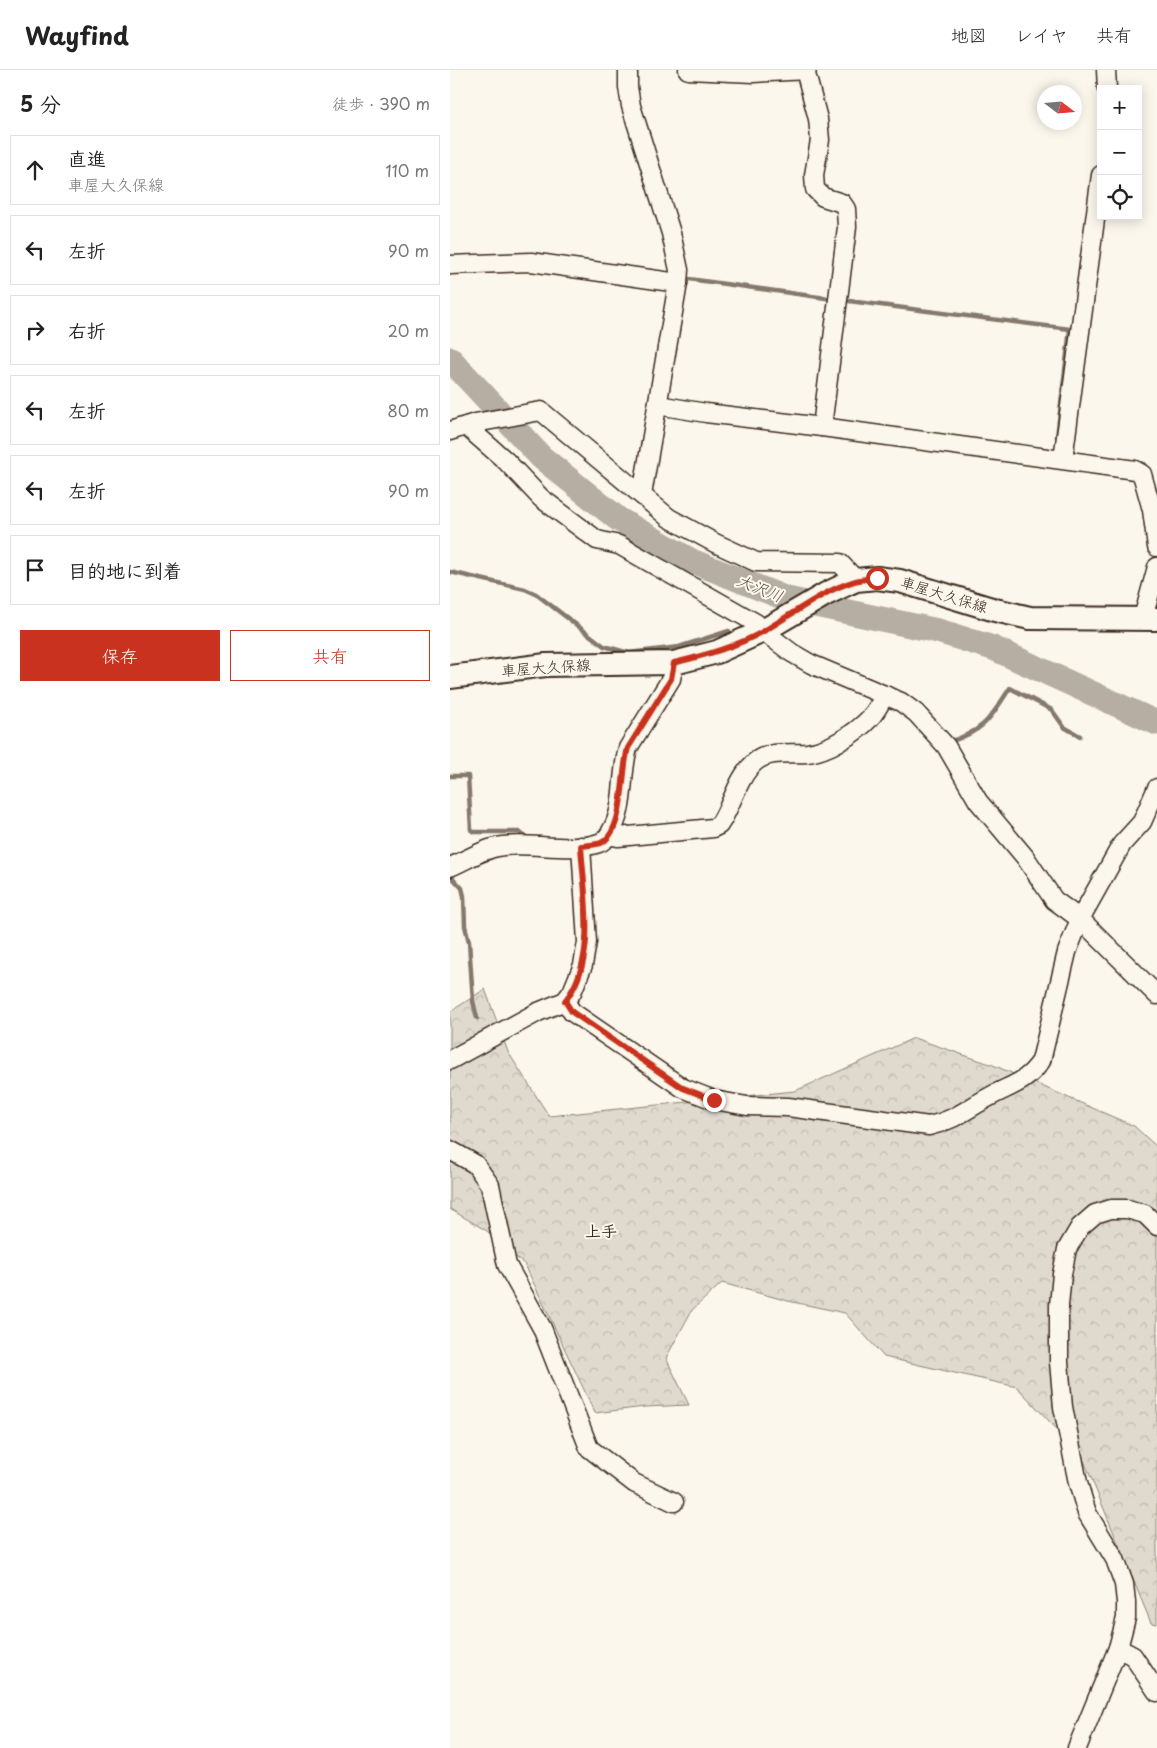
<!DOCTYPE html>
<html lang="ja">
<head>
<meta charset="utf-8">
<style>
  body { margin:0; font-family:"Playpen Sans","Klee One",sans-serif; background:#f6f6f6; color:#222 }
  .controls { position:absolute; right:15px; top:15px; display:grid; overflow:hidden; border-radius:0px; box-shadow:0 2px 12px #0003 }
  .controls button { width:45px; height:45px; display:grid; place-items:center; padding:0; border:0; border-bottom:1px solid #e0e0e0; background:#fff; color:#222; font:25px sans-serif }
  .compass { position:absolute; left:587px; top:15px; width:45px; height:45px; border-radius:50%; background:#fff; box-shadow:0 2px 12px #0003; rotate:106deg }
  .stop { position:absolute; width:15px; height:15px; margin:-11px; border:4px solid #c8321e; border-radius:50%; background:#fff }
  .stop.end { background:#c8321e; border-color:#fff; box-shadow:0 1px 5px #0008 }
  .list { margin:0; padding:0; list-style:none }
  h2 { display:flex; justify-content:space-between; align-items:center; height:65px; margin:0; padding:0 20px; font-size:21px }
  h2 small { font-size:16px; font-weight:400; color:#767676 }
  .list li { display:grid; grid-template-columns:32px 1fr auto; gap:15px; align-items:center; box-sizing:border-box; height:70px; margin:0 10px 10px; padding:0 10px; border:1px solid #e0e0e0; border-radius:0px }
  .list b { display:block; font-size:19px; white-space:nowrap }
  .list p { margin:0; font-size:16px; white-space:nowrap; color:#767676 }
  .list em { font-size:16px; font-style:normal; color:#767676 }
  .actions { display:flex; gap:10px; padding:15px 20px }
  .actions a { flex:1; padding:11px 0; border:1px solid #c8321e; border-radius:0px; text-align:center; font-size:18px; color:#c8321e }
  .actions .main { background:#c8321e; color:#fff }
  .icon { flex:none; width:28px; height:28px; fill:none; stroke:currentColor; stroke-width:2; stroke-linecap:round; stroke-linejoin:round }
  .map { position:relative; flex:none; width:707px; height:1678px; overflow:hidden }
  header { display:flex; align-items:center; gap:30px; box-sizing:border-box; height:70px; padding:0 25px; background:#fff; border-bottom:1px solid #e0e0e0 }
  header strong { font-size:24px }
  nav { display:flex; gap:28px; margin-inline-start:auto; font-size:18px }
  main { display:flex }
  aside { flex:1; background:#fff }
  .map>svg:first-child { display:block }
  .forest { fill:url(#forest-crowns); stroke:#8d8276 }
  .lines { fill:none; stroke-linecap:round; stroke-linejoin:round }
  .stream { stroke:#85796d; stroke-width:4.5 }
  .river { stroke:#b6aea2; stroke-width:25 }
  .minor-casing { stroke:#3b2a1e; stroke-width:21 }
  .major-casing { stroke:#3b2a1e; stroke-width:26 }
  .minor { stroke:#fbf7ec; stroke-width:18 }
  .major { stroke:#fbf7ec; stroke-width:22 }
  .route { stroke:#c8321e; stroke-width:6 }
  .labels { text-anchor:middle; stroke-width:4; stroke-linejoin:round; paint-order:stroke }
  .street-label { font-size:15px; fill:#3b2a1e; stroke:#fbf7ec }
  .water-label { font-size:16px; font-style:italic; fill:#605246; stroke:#fbf7ec }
  .neighbourhood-label { font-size:16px; font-weight:bold; fill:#3b2a1e; stroke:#fbf7ec }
</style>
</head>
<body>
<header>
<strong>Wayfind</strong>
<nav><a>地図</a><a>レイヤ</a><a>共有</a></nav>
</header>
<main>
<aside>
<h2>5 分<small>徒歩 · 390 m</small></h2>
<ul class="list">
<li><svg class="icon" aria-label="ahead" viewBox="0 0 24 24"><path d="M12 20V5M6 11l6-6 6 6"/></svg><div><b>直進</b><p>車屋大久保線</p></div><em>110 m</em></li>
<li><svg class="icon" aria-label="left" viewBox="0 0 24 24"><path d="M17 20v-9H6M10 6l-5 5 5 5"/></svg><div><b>左折</b></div><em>90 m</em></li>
<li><svg class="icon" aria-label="right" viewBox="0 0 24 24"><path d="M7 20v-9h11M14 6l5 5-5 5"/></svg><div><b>右折</b></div><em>20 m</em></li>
<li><svg class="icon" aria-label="left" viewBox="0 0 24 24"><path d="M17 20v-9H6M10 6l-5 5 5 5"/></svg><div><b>左折</b></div><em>80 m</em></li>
<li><svg class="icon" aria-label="left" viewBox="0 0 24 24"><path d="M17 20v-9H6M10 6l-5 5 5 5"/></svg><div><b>左折</b></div><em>90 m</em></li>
<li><svg class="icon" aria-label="arrive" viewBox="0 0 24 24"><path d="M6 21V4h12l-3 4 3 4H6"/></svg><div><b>目的地に到着</b></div></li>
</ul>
<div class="actions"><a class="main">保存</a><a>共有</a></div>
</aside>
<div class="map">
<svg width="707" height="1678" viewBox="0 0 707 1678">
  <defs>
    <pattern id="forest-crowns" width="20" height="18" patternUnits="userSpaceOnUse" patternTransform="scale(1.25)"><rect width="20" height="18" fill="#dfd9ce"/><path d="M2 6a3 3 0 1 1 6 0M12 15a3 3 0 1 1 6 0" fill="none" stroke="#c0bab0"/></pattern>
  </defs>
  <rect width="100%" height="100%" fill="#fbf7ec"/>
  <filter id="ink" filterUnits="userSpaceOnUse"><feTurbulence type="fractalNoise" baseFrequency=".02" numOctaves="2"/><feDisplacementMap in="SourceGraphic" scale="10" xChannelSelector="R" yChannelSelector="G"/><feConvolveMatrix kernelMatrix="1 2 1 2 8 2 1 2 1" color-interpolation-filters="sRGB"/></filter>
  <g filter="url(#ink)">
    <path class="forest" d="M35,919L58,982L99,1046L345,1021L464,968L543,995L684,1056L707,1077V1554L701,1553L632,1386L567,1317L434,1287L395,1243L338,1231L272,1213L242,1240L216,1288L239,1335L195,1337L145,1343L75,1195L37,1161L0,1139V942Z"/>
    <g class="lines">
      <g class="stream">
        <path d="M232,208L383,229"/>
        <path d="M391,230L620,259L607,367"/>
        <path d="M683,392L694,394L696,399"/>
        <path d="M0,502L75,519L86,524L154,576L179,583L229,577L279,561"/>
        <path d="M499,672C536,660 540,648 560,618L602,640L614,657L630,666"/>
        <path d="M0,706H18L21,760L24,762H69L80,770"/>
        <path d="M0,805L12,818L14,826L15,856L19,872L23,931L27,948"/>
      </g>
      <path class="river" d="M0,289L91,387L168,449L242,491L337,529L488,561L543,578L707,653"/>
      <g class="minor-casing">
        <g id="minor">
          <path d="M178,0V17L181,36L221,163L229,200L228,213L192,425"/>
          <path d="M238,0L303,3L357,0"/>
          <path d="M355,0L368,49L370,70L364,105L365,119L373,127L392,133L396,139L397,157L372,357"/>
          <path d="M656,0L657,19"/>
          <path d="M0,195L81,192L228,213"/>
          <path d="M208,335L256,343L372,357L685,400L692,404L702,440L707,477"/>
          <path d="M16,356L56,391L91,428L147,470L169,475L306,553L313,561L342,583L361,594L451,632L466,643L496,676L528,731L575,787L604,830L630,849L707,925"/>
          <path d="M0,361L25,353L91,341L219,448L265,473L306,492L390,493L406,510"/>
          <path d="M613,389L651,105"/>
          <path d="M693,548L707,497"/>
          <path d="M160,765L168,767L263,758L269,755C282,736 287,708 305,692C319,680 340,684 357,683C378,681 406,663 420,648C426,642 430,633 435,625"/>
          <path d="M0,797C17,790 34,778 53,776C83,772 120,783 149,773C153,772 158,767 160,763C176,738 170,706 178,678L221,609L224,593"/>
          <path d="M115,931L122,942L233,1018L264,1030L297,1036L338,1037L479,1056C506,1050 518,1038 541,1026C563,1014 576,1013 591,991L617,882L630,849L672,774L692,752L707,718"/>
          <path d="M0,990L88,942L115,931L122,922L133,895L137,872L131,776"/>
          <path d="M0,1080L25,1094L40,1115L57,1195L92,1258L139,1378L184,1413L224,1432"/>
          <path d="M668,1578L683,1586L707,1622"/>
          <path d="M627,1678L668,1578L676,1548V1532L674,1514L665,1489L637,1443L628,1413L613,1337L609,1292V1235L612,1204L617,1179L630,1157L645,1144L661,1139H677L695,1144L707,1156"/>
        </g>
      </g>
      <g class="major-casing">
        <path id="major" d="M0,607L96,595L224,593L267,582L313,561L376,524L397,514L406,510L427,508L450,511L545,540L580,548L707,549"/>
      </g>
      <use href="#minor" class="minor"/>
      <use href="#major" class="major"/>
    </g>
  </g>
  <g class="lines" filter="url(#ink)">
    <path class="route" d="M264,1030L233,1018L122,942L115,931C148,890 134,826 131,776C137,775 146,775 151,773C175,761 171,701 178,678L221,609L224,593C255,585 286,577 314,561C343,544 372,521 405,511C412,509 420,509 427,508"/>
  </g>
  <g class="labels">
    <g class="street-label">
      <text transform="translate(494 525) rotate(17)" y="5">車屋大久保線</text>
      <text transform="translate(96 598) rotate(-4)" y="5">車屋大久保線</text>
    </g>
    <g class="water-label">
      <text transform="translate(310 518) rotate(22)" y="6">大沢川</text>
    </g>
    <g class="neighbourhood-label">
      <text x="151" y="1167">上手</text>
    </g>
  </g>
</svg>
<div class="controls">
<button>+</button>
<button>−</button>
<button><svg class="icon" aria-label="locate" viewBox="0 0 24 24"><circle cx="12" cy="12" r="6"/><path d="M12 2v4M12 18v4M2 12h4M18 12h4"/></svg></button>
</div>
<svg class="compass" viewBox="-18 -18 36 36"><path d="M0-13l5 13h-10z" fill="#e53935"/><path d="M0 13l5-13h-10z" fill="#767676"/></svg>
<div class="stop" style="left:427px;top:508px"></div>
<div class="stop end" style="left:264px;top:1030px"></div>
</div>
</main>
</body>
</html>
